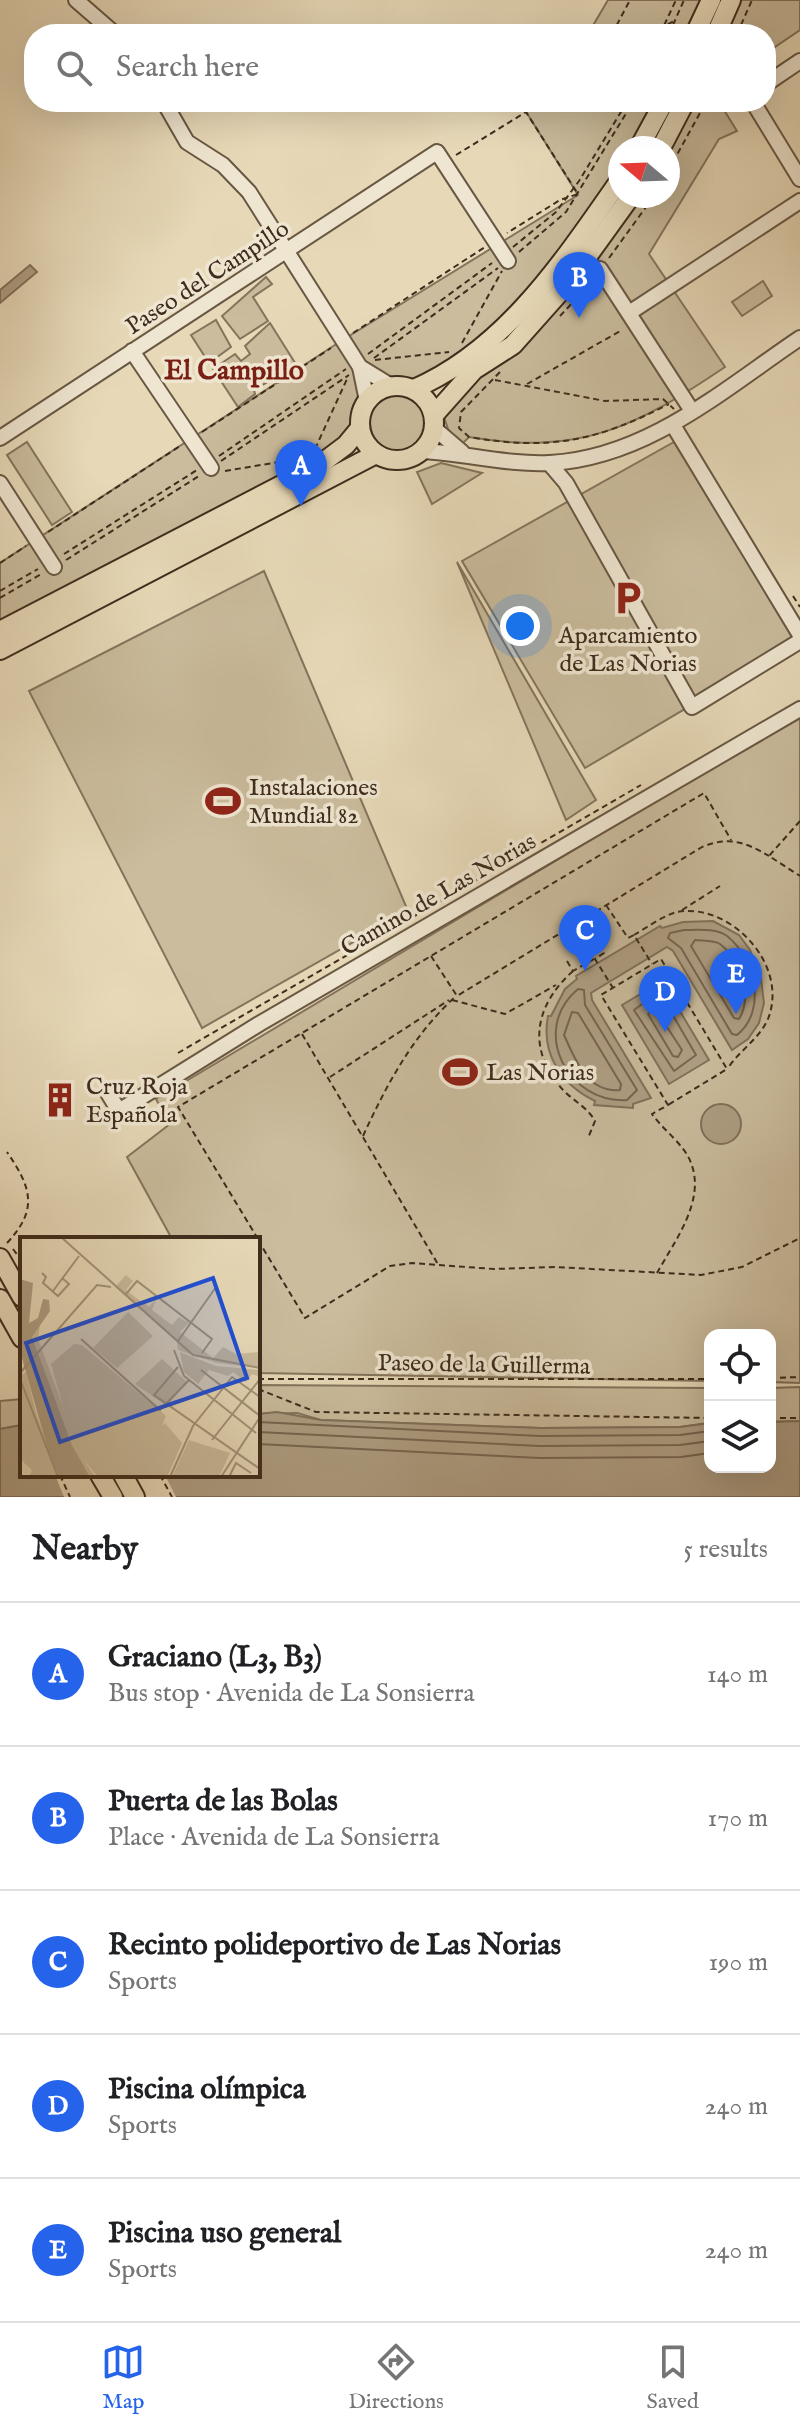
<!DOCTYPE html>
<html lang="en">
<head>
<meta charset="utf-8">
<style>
  body { margin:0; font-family:"IM FELL English",serif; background:#f2f2f2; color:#202124 }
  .controls { position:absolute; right:24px; bottom:24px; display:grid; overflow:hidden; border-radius:16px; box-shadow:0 8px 32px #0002 }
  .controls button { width:72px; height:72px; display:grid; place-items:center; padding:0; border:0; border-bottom:2px solid #e0e0e0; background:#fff; color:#202124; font:40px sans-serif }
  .compass { position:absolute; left:608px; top:136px; width:72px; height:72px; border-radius:50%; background:#fff; box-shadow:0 8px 32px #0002; rotate:289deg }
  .you { position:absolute; left:520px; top:626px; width:28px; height:28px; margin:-20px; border:6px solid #fff; border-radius:50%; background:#1a73e8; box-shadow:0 0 0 12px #1a73e833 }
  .badge { display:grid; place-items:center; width:52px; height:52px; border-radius:50%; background:#2563eb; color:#fff; font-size:26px; font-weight:700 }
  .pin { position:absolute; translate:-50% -66px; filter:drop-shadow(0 2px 4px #0008) }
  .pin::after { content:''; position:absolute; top:42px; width:28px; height:24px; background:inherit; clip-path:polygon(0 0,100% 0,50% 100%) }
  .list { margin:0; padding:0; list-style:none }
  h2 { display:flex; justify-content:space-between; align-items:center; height:104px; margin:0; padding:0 32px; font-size:34px }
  h2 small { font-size:26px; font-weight:400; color:#757577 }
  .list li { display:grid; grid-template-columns:52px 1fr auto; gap:24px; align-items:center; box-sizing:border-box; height:144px; padding:0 32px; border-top:2px solid #e0e0e0 }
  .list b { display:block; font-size:30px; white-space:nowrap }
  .list p { margin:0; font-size:26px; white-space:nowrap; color:#757577 }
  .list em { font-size:26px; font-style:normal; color:#757577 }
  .icon { flex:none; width:44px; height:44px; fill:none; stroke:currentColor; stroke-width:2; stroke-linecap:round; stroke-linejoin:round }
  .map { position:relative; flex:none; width:800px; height:1497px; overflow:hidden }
  .search { position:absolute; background:#fff; box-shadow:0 8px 32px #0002; left:24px; right:24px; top:24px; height:88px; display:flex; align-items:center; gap:20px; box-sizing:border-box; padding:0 28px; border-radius:32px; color:#757577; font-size:30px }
  .sheet { height:824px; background:#fff }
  nav { display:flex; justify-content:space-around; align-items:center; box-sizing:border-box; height:112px; border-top:2px solid #e0e0e0; background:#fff; font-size:22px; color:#757577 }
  nav a { display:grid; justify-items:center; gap:4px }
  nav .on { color:#2563eb }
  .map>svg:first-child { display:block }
  .green { fill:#cabc9d; stroke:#84745c; stroke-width:2 }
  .water { fill:#ae9e83; stroke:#81705a; stroke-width:2 }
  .pier { fill:#e7d9b8 }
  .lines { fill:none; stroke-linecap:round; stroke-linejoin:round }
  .shore { stroke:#766550; stroke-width:2 }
  .minor-casing { stroke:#685743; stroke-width:18 }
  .major-casing { stroke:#3e2c1c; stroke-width:22 }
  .path { stroke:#3e2c1c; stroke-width:2; stroke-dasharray:6 4; stroke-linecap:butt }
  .minor { stroke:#efe6d1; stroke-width:14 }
  .major { stroke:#e7d9b8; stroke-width:18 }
  .labels { text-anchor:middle; stroke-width:7; stroke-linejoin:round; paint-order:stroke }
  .street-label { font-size:24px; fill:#3e2c1c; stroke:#efe6d1 }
  .poi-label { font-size:24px; fill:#3e2c1c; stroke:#efe6d1; text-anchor:start }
  .quarter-label { font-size:28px; font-weight:bold; fill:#7a1f14; stroke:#efe6d1 }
  .inset-road { fill:none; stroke:#a3947a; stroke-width:2 }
  .view { fill:#1d4ed8; fill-opacity:0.15; stroke:#1d4ed8; stroke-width:4 }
  .inset-edge { fill:none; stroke:#3e2c1c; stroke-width:4 }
</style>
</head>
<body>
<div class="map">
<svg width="800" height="1497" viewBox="0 0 800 1497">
  <rect width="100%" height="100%" fill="#e7d9b8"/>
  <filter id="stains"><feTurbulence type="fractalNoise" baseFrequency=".0025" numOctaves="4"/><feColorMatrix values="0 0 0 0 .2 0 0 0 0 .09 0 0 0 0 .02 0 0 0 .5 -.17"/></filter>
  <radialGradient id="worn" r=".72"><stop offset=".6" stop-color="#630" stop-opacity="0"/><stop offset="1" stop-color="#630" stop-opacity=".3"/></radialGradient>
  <g class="green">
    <path d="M608,0H711L695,34H588Z"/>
    <path d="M730,0H800V30L766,53V34H715Z"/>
    <path d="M520,102H664L639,148H620V180L500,333L414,389L391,386L361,368L367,401L346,445L0,631V563L341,341L578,195Z"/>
    <path d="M685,102H719L737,131L719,139L649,254L725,367C636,427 579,456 469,437L461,445L451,438L444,417L452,403L489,367L631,196H668V148Z"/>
    <path d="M266,277L272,284L253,297L268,321L240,339L222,316Z"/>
    <path d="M763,281L772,296L742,316L732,302Z"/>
    <path d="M216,320L231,347L209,363L191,335Z"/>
    <path d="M270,323L297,366L275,381L273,379L254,390L255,394L238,407L213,369L235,354L241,361L250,354L245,346Z"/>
    <circle cx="398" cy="423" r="28"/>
    <path d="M681,438L800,641L585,768L462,561Z"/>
    <path d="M27,442L72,512L52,525L7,455Z"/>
    <path d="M441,463L482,473L432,504L417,472Z"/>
    <path d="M457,562L596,800L566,820Z"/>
    <path d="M264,571L408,911L202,1028L29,691Z"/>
    <path d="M800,715V1383L770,1382V1335H710V1381L258,1373V1239H172L127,1157L170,1124L156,1099Z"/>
    <path d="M258,1385L710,1388V1423L680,1427L540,1428L321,1420L297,1413L258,1414Z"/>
    <path d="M800,1387V1421L770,1422V1388Z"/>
    <path d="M22,1399V1425L0,1429V1401Z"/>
  </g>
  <g class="water">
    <path d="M30,265L37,272L0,303V290Z"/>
    <path d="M713,921L739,935L750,950L761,979L764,1003L759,1023L748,1039L732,1050L673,951L667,947L591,993L592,1000L651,1098L633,1104V1108L594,1105L595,1101C560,1084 541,1053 548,1016H551L565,989L577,979L576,976L660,926L662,928L683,922Z"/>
    <path d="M662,981L709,1060L669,1084L622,1005Z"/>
    <circle cx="721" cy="1124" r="20"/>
    <path d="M277,1412L321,1420L540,1428L680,1427L710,1423V1467H770V1422L800,1421V1497H0V1429L22,1425V1475H258V1414Z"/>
  </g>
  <path class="pier" d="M55,1475H165L176,1497H64Z"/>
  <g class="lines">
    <g class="shore">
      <path d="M684,930C697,930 716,928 727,936C756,959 767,1011 737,1035L732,1034L681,948L668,938L670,933Z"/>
      <path d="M695,940C702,941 714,940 720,944C740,959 753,997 739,1019L734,1018L691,946Z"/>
      <path d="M578,989L584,990L585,1005L637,1090L627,1100C568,1104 529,1030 578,989Z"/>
      <path d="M656,994L661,995L696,1055L674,1071L634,1010Z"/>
      <path d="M654,1007L682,1050L678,1057L673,1056L648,1014Z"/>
      <path d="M572,1012L578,1013L621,1084L620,1090C587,1093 575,1059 564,1035Z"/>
      <path d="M258,1422L540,1436L680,1435L710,1431"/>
      <path d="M258,1432L540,1446L680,1445L710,1441"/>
      <path d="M258,1444L540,1458L681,1457L710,1453"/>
    </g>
    <g class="minor-casing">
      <g id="minor">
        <path d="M76,0L115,34"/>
        <path d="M766,84L800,61"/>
        <path d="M164,102L187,142L223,165L249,192L360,367L391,386"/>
        <path d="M753,102L800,179"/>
        <path d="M600,269L692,411"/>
        <path d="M629,313L800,201"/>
        <path d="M132,351L211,468"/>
        <path d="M360,367L367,401"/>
        <path d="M673,425L800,635"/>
        <path d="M434,428L462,452"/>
        <path d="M0,438L437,152L508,261"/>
        <path d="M422,451C465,453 507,465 550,463C647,458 724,389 800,338"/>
        <path d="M549,463L566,483L692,707L800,641"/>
        <path d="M0,483L54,567"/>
        <path d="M108,1093L119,1111L259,1024L800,709"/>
      </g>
    </g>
    <g class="major-casing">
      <g id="major">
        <path d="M695,34L711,0"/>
        <path d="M716,34L731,0"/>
        <path d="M639,148L664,102"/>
        <path d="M661,148L685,102"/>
        <circle cx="397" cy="423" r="37"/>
        <path d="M414,389C506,349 564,260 620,180"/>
        <path d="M434,415L474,370L513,345L569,282L631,196"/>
        <path d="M0,631L318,466L346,445L360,428"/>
        <path d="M0,650L376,454"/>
        <path d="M0,1258L22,1297"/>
        <path d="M0,1299L22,1338"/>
        <path d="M100,1475L113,1497"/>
        <path d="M123,1475L135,1497"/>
      </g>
    </g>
    <g class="path">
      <path d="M612,34L630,0"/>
      <path d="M650,34L674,21"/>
      <path d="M660,34L676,0"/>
      <path d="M669,34L684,0"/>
      <path d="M737,34L752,0"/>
      <path d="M528,110L540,102"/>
      <path d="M456,155L526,112L578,194L560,200L507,233"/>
      <path d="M668,171L706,102"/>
      <path d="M513,247L556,212L579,181L627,102"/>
      <path d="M519,252L566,212L633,102"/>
      <path d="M609,258L654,196"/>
      <path d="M560,316L575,300"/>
      <path d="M353,333L485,247"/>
      <path d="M462,343L502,271"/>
      <path d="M368,354L492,263"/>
      <path d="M374,358L498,268"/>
      <path d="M375,360L449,352"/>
      <path d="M500,372L461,412L459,428L469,437C550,451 597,441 669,404"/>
      <path d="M495,380L605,401L663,399L674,409"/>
      <path d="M527,384L622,330"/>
      <path d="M202,432L331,348"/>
      <path d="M315,449L347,379"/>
      <path d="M219,456L346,369"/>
      <path d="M221,461L349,375"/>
      <path d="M225,471L297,459"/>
      <path d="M48,532L180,446"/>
      <path d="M64,554L197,470"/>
      <path d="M66,560L199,476"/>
      <path d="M0,563L26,546"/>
      <path d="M0,591L38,569"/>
      <path d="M793,596L800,607"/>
      <path d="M0,598L43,573"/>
      <path d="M800,821L769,856L800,876"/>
      <path d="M606,905L628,938L634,935L652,964"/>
      <path d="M682,910L720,886"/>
      <path d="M581,920L604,953L595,959L613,988"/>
      <path d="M634,935C648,927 669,911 684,911C732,908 782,960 771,1009C766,1035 742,1047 728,1068"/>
      <path d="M431,956L457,996L702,847C729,836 745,842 769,856"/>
      <path d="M567,961L573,971L594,959"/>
      <path d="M573,971C534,1006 526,1050 564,1091C574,1101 588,1108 595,1121L588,1138"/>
      <path d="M452,1000L505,1014L556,985"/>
      <path d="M302,1034L439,1266"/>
      <path d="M178,1053L641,785"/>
      <path d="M330,1077L449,1000"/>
      <path d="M363,1136C387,1084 413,1035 456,996"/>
      <path d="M258,1239L178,1107L704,793L731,840"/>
      <path d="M258,1240L305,1318L390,1266L412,1263L494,1269L556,1267L701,1275L742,1267L800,1238"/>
      <path d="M7,1243C39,1209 31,1187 7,1152"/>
      <path d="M13,1249L22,1261"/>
      <path d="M657,1273C674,1242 706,1201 691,1163C685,1145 663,1130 652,1114L668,1105L601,995L661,959L727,1069L668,1105"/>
      <path d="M20,1355L22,1363"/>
      <path d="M770,1378L800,1377"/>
      <path d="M258,1379H710"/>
      <path d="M258,1389L316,1412L710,1418"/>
      <path d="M770,1418H800"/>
      <path d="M60,1475L70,1497"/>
      <path d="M160,1475L172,1497"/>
    </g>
    <use href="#minor" class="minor"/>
    <use href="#major" class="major"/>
  </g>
  <defs>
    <g id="parking-bare" transform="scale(2.76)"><path d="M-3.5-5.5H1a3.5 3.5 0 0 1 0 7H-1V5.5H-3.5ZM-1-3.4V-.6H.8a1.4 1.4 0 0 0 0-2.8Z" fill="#8f2418" stroke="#efe6d1" stroke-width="2.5" paint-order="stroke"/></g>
    <g id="stadium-bare" transform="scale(2.76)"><path d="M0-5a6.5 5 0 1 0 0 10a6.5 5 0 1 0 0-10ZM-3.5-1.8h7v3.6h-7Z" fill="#8f2418" stroke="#efe6d1" stroke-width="2.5" paint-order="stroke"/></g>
    <g id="building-bare" transform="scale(2.76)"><path d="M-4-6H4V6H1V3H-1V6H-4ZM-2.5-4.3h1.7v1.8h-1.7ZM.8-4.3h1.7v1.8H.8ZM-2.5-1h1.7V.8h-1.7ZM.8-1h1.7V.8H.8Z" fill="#8f2418" stroke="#efe6d1" stroke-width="2.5" paint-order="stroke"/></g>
  </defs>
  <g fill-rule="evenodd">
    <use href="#parking-bare" x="628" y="598"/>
    <use href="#stadium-bare" x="223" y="801"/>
    <use href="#stadium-bare" x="460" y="1072"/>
    <use href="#building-bare" x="60" y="1100"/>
  </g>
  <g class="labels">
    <g class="street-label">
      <text transform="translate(207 277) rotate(-33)" y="8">Paseo del Campillo</text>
      <text transform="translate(438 894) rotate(-30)" y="8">Camino de Las Norias</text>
      <text transform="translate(484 1364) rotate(1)" y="8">Paseo de la Guillerma</text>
    </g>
    <g class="poi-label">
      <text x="628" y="643" text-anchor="middle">Aparcamiento<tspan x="628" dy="28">de Las Norias</tspan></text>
      <text x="249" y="795">Instalaciones<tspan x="249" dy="28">Mundial 82</tspan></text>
      <text x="486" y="1080">Las Norias</text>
      <text x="86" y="1094">Cruz Roja<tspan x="86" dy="28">Española</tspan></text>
    </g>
    <g class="quarter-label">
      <text x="234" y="379">El Campillo</text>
    </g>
  </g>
  <g transform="translate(20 1237)">
    <rect width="240" height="240" fill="#e7d9b8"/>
    <path d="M106,38L113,44L106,53L123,66L132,59L125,67L129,70L136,62L132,73L152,88L159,80L169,86L160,95L193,121L203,110L216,117L240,115V131L197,126L158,113L157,105L95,50ZM108,75L133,99L97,131L73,111ZM20,88L18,102L44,172L31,127L54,107L62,108L146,179L142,189L145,186L162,206L147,240H78L64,223L75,240H70L52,208L12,100ZM160,115L196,129L239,133L240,140L232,137L226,145L213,135L208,139L189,133L178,147L164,135ZM142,122L167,145L147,169L115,147ZM6,135L16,176L39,240H9L12,233L0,222V139ZM169,203L210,216L199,240H152Z" fill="#cabc9d"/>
    <path d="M0,42L13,46L9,86L18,81L23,62L29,63L30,74L12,100L52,208L70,240H39L29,216L0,114Z" fill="#ae9e83"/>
    <path class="inset-road" d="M41,0L173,118L240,131M22,36L26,40L23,46L38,59L49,47L42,41M33,54L59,19M106,57L117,44L192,102L182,116M61,102L140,173L169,143M158,104L196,50M154,113L164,139L236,196M158,130L134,158L240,232M181,133L240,179M0,136L77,48L91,50M0,142L38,240M192,203L240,142M150,240L173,189L212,140L240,160M201,240L240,180M209,240L216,226L231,236"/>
    <path class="view" d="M193,41L227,141L40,205L6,106Z"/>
    <rect width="240" height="240" class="inset-edge"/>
  </g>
  <rect width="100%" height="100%" filter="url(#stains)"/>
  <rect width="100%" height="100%" fill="url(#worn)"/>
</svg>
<div class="controls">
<button><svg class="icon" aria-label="locate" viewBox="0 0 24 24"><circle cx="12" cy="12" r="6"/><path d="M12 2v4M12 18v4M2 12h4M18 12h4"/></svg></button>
<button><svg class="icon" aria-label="layers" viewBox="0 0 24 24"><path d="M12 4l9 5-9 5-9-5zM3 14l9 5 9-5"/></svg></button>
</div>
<svg class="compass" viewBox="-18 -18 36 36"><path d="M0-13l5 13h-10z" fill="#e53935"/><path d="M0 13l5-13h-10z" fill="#757577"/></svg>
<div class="you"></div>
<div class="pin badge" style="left:301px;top:506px">A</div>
<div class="pin badge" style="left:579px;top:318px">B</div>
<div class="pin badge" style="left:585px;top:971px">C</div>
<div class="pin badge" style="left:665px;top:1032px">D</div>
<div class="pin badge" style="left:736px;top:1014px">E</div>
<div class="search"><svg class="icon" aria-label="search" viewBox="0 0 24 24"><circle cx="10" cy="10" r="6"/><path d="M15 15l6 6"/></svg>Search here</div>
</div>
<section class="sheet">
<h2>Nearby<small>5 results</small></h2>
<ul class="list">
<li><span class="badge">A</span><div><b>Graciano (L3, B3)</b><p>Bus stop · Avenida de La Sonsierra</p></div><em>140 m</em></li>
<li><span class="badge">B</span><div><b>Puerta de las Bolas</b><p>Place · Avenida de La Sonsierra</p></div><em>170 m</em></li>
<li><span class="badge">C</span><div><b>Recinto polideportivo de Las Norias</b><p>Sports</p></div><em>190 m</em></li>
<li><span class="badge">D</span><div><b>Piscina olímpica</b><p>Sports</p></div><em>240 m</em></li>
<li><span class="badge">E</span><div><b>Piscina uso general</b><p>Sports</p></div><em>240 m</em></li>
</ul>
</section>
<nav>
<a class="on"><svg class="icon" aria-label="map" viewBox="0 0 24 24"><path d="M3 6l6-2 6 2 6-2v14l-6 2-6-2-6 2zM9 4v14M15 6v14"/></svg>Map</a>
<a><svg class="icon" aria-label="directions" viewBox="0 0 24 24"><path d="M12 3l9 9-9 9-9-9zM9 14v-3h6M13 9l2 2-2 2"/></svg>Directions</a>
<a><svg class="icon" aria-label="saved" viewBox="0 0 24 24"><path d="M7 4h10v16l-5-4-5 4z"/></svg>Saved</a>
</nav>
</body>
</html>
